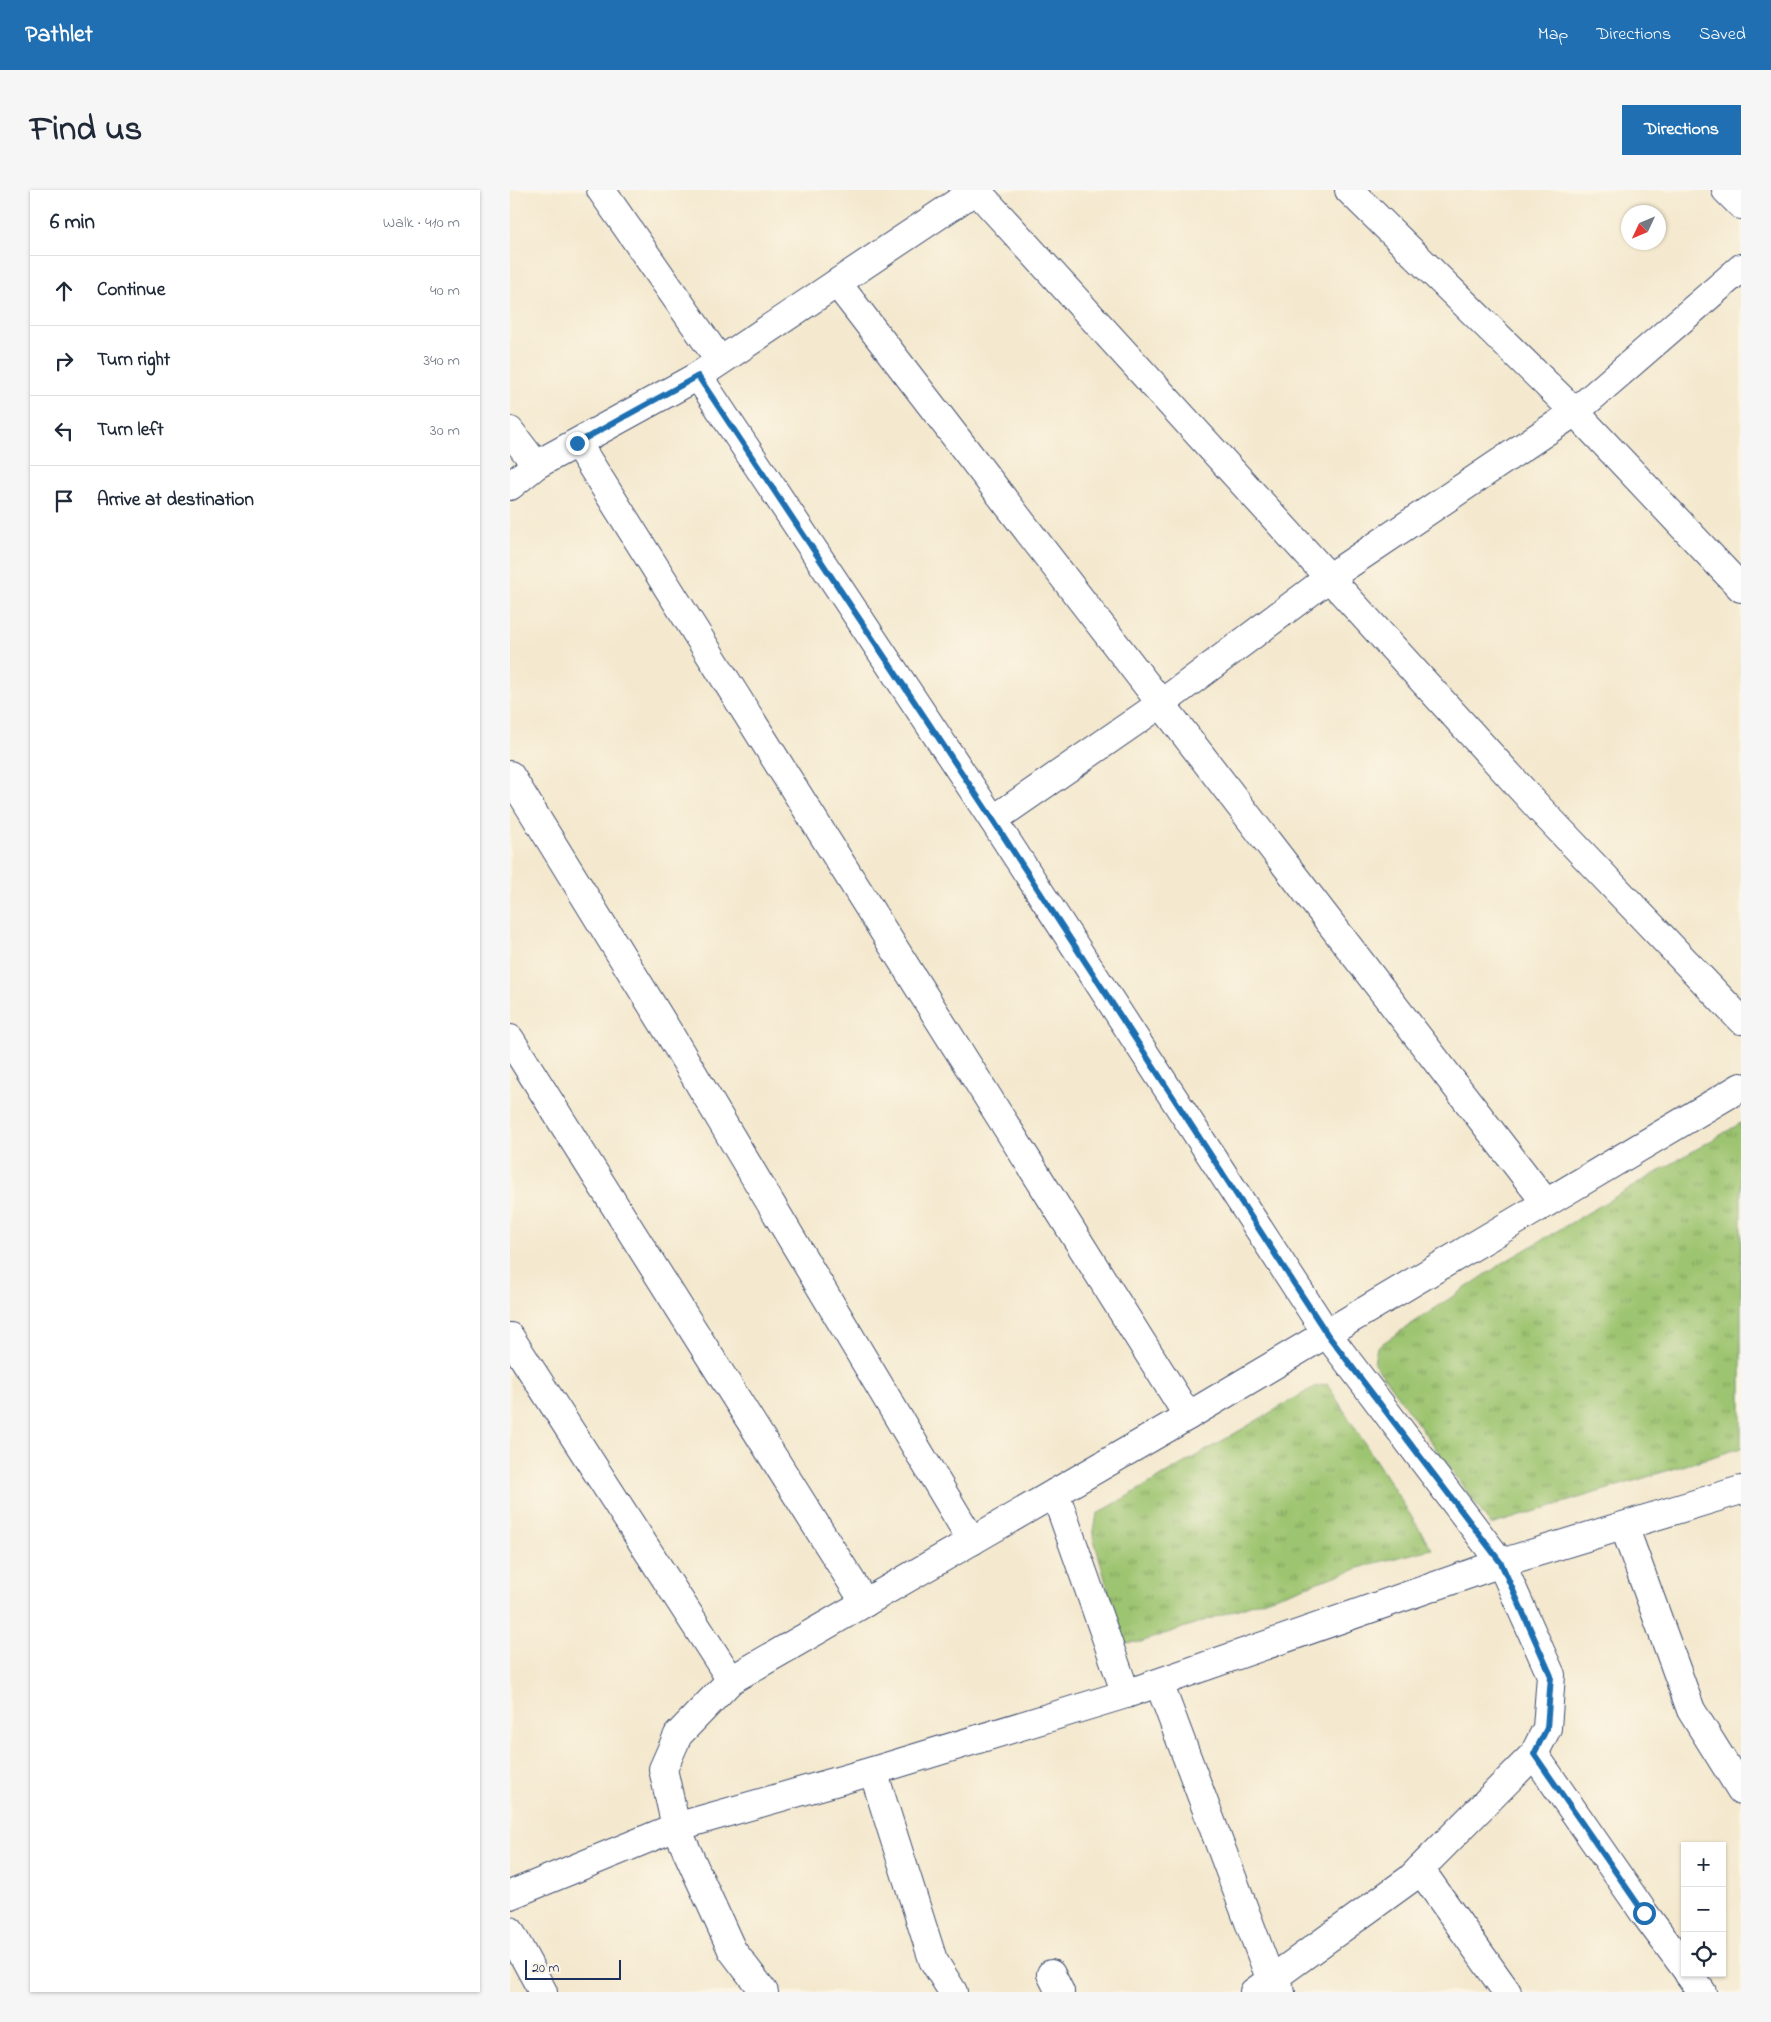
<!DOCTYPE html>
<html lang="en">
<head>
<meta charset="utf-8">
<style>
  body { margin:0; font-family:"Indie Flower",sans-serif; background:#f6f6f7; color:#1f2937 }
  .controls { position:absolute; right:15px; bottom:15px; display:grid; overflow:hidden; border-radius:0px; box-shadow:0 1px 4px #0004 }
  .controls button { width:45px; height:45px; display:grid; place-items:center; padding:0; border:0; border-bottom:1px solid #e0e1e3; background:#fff; color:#1f2937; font:25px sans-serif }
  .compass { position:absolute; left:1111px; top:15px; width:45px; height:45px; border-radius:50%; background:#fff; box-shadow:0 1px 4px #0004; rotate:226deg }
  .scale { position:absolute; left:15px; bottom:12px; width:96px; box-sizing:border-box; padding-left:5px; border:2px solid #1b2f5e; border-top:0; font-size:14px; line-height:18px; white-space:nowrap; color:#1b2f5e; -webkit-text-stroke:4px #fcf5e5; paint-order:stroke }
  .stop { position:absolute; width:15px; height:15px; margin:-11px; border:4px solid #1f6fb2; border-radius:50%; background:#fff }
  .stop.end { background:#1f6fb2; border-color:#fff; box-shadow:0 1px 5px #0008 }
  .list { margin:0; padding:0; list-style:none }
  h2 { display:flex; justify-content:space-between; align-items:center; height:65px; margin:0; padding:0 20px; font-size:21px }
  h2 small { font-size:16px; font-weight:400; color:#747a83 }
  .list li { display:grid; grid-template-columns:32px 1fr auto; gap:15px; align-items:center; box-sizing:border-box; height:70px; padding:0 20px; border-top:1px solid #e0e1e3 }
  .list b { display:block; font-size:19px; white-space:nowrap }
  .list em { font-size:16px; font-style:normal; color:#747a83 }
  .icon { flex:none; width:28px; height:28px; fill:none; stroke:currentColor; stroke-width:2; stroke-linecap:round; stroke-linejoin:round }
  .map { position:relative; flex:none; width:1231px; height:1802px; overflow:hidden; border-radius:0px }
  header { display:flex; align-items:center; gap:30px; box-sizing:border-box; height:70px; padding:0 25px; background:#1f6fb2; color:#fff }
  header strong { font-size:24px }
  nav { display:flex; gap:28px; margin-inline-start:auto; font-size:18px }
  .intro { display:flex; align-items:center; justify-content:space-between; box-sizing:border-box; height:120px; padding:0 30px }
  h1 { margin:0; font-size:35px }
  .button { padding:12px 22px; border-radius:0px; background:#1f6fb2; color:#fff; font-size:18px; font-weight:700 }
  main { display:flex; gap:30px; padding:0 30px }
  aside { flex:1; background:#fff; border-radius:0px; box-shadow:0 1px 4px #0004 }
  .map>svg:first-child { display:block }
  .grass { fill:url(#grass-tufts); stroke:#5c7a67 }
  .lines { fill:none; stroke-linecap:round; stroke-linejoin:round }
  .street-casing { stroke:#3c4b6f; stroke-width:30 }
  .secondary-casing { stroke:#3c4b6f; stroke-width:30 }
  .street { stroke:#fff; stroke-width:28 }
  .secondary { stroke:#fff; stroke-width:28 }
  .route { stroke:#1f6fb2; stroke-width:6 }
</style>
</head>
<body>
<header>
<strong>Pathlet</strong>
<nav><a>Map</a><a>Directions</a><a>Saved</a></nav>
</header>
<div class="intro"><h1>Find us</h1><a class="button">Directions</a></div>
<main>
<aside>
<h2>6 min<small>Walk · 410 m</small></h2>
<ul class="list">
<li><svg class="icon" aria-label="ahead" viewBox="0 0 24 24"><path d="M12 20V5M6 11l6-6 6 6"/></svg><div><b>Continue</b></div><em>40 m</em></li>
<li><svg class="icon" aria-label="right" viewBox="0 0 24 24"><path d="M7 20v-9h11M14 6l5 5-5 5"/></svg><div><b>Turn right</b></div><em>340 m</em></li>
<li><svg class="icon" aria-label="left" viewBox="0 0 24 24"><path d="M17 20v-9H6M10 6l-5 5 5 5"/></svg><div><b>Turn left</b></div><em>30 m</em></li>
<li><svg class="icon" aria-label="arrive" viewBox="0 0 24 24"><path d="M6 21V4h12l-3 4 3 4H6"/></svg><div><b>Arrive at destination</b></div></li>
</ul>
</aside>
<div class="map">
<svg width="1231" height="1802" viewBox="0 0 1231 1802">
  <defs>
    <pattern id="grass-tufts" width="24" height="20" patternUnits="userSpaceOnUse" patternTransform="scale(1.25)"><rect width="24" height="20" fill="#9dc470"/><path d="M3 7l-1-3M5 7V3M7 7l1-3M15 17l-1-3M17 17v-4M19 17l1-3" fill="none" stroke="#7fa05f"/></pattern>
  </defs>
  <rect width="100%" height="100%" fill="#fcf5e5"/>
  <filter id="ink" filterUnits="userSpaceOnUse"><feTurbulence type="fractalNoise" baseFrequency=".02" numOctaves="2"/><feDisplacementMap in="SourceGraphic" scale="10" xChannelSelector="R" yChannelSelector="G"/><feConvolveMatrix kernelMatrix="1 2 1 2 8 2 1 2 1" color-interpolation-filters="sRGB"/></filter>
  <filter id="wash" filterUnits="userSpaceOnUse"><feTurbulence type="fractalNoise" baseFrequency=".0096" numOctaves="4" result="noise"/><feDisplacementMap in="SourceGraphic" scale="20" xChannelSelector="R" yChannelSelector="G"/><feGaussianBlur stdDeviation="1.12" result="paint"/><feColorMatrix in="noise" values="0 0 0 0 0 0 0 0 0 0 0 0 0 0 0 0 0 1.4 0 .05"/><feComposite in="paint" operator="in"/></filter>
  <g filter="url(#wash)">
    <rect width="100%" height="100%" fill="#f4e9cf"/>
    <g class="grass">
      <path d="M1231,933V1258L981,1335L864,1173L867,1157L996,1071Z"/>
      <path d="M817,1194L922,1359L861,1374L631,1452L613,1453L583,1346L587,1324L804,1197Z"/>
    </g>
  </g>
  <g filter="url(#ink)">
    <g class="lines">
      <g class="street-casing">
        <g id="street">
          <path d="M91,0L210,171"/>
          <path d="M466,0L1028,617L1231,830"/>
          <path d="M839,0L1065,222L1231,398"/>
          <path d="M1216,0L1231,15"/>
          <path d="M327,93L1036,1013"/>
          <path d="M188,186L483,630L817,1144L991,1373L1041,1485L1037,1538L1024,1564L900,1689L744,1802"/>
          <path d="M0,241L26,275"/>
          <path d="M67,253L678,1226"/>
          <path d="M0,296L26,275L188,186L466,0"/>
          <path d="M0,585L159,843L462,1351"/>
          <path d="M483,630L652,513L820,387L1065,222L1231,78"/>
          <path d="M0,849L355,1413"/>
          <path d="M0,1147L221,1490"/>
          <path d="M545,1303L616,1504"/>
          <path d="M1114,1336L1181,1520L1231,1600"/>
          <path d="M649,1493L760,1788L771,1802"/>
          <path d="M1024,1564L1134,1723L1175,1778"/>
          <path d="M363,1581L423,1770L443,1802"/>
          <path d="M166,1637L222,1760L254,1802"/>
          <path d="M910,1679L997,1802"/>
          <path d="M0,1741L33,1802"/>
          <path d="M1178,1783L1192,1802"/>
          <path d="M541,1784L550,1802"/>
        </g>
      </g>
      <g class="secondary-casing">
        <g id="secondary">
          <path d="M166,1637L153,1579L168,1545L221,1490L678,1226L1231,897"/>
          <path d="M0,1705L166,1637L363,1581L616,1504L991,1373L1231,1300"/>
        </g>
      </g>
      <use href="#street" class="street"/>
      <use href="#secondary" class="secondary"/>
    </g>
  </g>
  <g class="lines" filter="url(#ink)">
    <path class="route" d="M67,253L188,186L483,630L817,1144L991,1373L1041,1486L1037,1538L1024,1564L1134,1723"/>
  </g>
</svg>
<div class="controls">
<button>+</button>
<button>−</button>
<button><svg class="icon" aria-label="locate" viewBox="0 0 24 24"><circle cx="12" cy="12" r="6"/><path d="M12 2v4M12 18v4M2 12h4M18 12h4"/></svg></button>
</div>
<svg class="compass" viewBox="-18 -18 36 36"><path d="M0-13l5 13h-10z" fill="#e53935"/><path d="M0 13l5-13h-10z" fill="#747a83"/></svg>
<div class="scale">20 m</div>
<div class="stop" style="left:1134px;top:1723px"></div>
<div class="stop end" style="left:67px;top:253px"></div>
</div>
</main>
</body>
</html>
